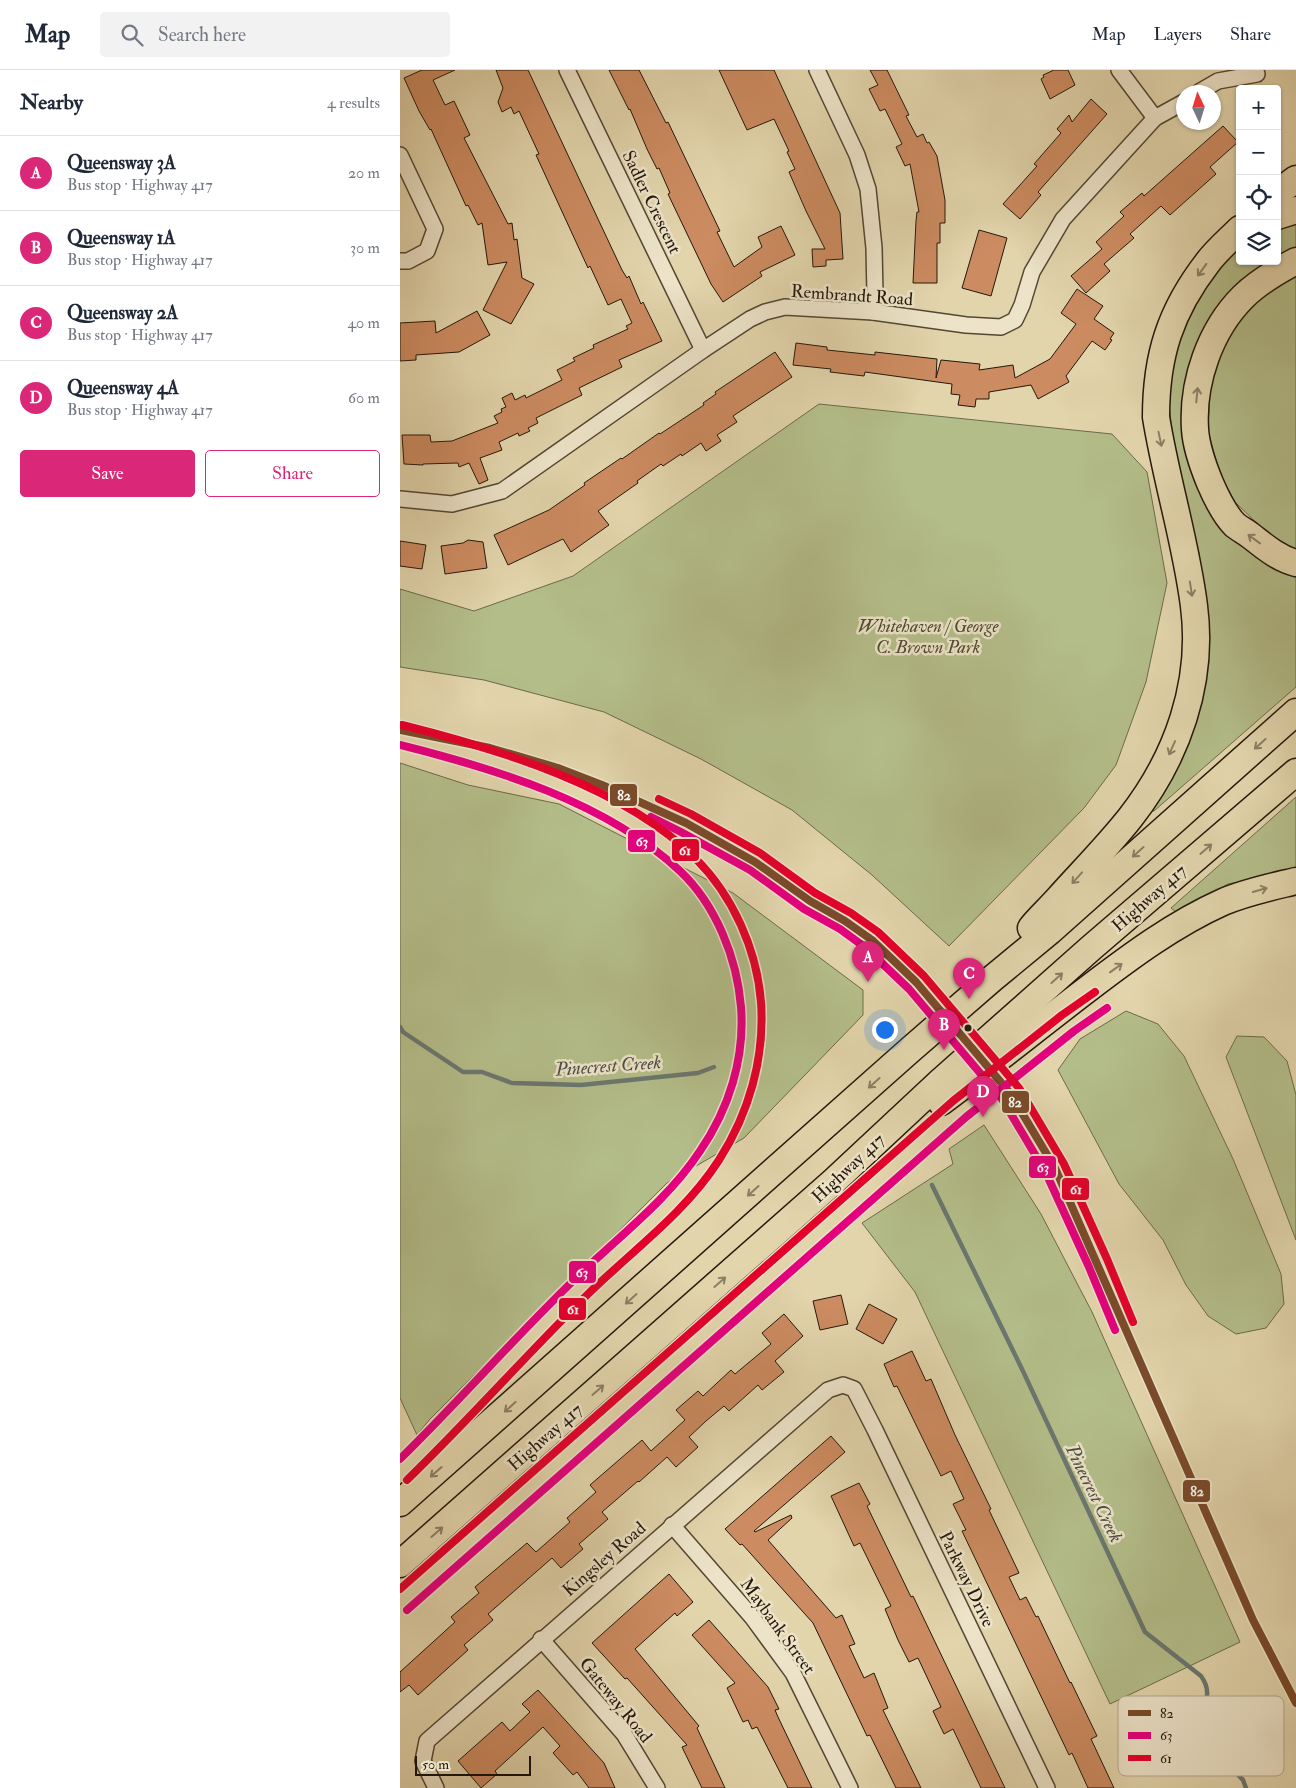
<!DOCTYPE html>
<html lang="en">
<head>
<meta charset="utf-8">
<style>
  body { margin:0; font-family:"IM FELL Double Pica",serif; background:#f2f2f3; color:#1f2937 }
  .controls { position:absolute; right:15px; top:15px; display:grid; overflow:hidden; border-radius:5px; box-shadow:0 1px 4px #0004 }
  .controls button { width:45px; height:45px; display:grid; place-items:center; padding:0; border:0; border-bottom:1px solid #e0e1e3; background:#fff; color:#1f2937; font:25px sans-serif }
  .compass { position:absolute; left:776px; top:15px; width:45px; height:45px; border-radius:50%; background:#fff; box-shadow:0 1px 4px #0004; rotate:356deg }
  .scale { position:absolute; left:15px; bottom:12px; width:116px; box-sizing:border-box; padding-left:5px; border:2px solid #24180b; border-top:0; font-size:14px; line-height:18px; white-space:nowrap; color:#24180b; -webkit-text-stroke:4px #ece3c8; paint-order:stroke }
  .you { position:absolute; left:484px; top:959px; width:18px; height:18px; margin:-12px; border:4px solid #fff; border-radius:50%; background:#1a73e8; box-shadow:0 0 0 8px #1a73e833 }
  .badge { display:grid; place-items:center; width:32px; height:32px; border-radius:50%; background:#db2777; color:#fff; font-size:16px; font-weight:700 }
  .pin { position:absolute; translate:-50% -41px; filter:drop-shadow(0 1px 2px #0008) }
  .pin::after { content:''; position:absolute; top:26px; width:18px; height:15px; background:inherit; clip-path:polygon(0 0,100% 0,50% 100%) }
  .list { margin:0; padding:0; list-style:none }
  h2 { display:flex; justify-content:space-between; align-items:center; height:65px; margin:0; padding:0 20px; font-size:21px }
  h2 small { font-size:16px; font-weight:400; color:#747a83 }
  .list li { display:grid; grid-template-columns:32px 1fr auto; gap:15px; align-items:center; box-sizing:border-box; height:75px; padding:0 20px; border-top:1px solid #e0e1e3 }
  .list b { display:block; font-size:19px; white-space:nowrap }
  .list p { margin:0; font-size:16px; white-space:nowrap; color:#747a83 }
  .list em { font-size:16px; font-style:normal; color:#747a83 }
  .actions { display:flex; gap:10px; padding:15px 20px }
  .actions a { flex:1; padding:11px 0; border:1px solid #db2777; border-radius:5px; text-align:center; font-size:18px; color:#db2777 }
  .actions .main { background:#db2777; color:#fff }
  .icon { flex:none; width:28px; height:28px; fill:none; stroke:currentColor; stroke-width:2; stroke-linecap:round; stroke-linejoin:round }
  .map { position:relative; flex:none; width:896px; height:1718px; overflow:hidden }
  header { display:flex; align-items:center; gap:30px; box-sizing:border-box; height:70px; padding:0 25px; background:#fff; border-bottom:1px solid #e0e1e3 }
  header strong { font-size:24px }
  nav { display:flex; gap:28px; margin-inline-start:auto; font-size:18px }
  .search { width:350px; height:45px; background:#f2f2f3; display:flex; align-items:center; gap:12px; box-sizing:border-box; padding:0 18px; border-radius:5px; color:#747a83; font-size:19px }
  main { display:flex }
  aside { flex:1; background:#fff }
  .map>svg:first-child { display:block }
  .green { fill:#b3bd89; stroke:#6c6a4a }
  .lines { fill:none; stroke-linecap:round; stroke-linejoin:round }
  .stream { stroke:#6a776f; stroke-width:4.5 }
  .building { fill:#cc8b60; stroke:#24180b }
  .street-casing { stroke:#544733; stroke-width:18 }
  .highway-casing { stroke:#24180b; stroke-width:29 }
  .street { stroke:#ece3c8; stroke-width:15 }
  .highway { stroke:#e2d4ab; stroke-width:26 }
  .bus-1-casing { stroke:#ece3c8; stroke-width:11 }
  .bus-2-casing { stroke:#ece3c8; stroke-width:11 }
  .bus-3-casing { stroke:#ece3c8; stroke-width:11 }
  .bus-1 { stroke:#7a4b2a; stroke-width:8 }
  .bus-2 { stroke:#e5007d; stroke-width:8 }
  .bus-3 { stroke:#e4002b; stroke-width:8 }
  .oneway { stroke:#8c7f63 }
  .bus-dot { fill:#24180b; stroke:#ece3c8; stroke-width:2 }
  .labels { text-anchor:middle; stroke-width:5; stroke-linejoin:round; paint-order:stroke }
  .street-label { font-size:18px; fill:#24180b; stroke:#ece3c8 }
  .park-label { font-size:18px; font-style:italic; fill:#4f4a31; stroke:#ece3c8 }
  .water-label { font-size:19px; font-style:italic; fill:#4d4f45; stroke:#ece3c8 }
  .key { fill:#ece3c8; stroke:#b0a68f; stroke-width:1 }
  .key-label { font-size:14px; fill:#24180b }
  .line-badge { stroke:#ece3c8; stroke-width:2 }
  .badge-label { font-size:14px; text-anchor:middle; font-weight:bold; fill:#fff }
</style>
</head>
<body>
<header>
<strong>Map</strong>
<div class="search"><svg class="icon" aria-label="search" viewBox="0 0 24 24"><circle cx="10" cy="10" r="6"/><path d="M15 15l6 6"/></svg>Search here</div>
<nav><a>Map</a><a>Layers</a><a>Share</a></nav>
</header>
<main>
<aside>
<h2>Nearby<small>4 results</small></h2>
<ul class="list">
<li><span class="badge">A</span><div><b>Queensway 3A</b><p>Bus stop · Highway 417</p></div><em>20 m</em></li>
<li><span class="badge">B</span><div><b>Queensway 1A</b><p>Bus stop · Highway 417</p></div><em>30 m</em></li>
<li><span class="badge">C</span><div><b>Queensway 2A</b><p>Bus stop · Highway 417</p></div><em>40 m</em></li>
<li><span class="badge">D</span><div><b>Queensway 4A</b><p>Bus stop · Highway 417</p></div><em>60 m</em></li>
</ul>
<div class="actions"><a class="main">Save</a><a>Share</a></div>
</aside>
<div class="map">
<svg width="896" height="1718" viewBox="0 0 896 1718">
  <rect width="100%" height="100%" fill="#e2d4ab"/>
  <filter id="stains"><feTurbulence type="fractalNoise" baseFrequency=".004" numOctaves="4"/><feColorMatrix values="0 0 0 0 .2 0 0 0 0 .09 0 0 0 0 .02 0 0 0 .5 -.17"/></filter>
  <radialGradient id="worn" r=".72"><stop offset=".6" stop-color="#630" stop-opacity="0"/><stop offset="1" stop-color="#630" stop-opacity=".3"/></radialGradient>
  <g class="green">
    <path d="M896,147V181L877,189V155Z"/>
    <path d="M840,178V191H873L790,305L823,457L854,486L873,499L896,508V617L754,741L747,740L806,547L799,483L783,420L774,379L769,334L772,296L779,264L797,228L818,200Z"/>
    <path d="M896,204V480L866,462L835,432L820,404L808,361L810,320L820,284L839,247L854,232Z"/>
    <path d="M419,334L712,364L747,402L767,513L746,612L716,695L684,738L549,876L472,805L392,740L301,689L204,642L84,610L0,597V519L74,541L173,506Z"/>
    <path d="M0,693L68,715L159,734L333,823L463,920V945L344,1068L267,1113L30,1349L17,1365L0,1328Z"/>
    <path d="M896,727V801L828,814L777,843L771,838Z"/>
    <path d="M726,941L758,954L784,986L833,1089L881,1204L884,1234L866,1258L836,1264L808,1246L786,1215L763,1170L719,1114L658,1000L680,969Z"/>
    <path d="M837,966L864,967L887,991L896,1025V1170L826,987Z"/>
    <path d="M584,1055L641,1144L692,1242L840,1572L710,1634L515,1222L462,1153L553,1094L549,1079Z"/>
  </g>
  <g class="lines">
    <g class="stream">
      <path d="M0,957L3,962L63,1002H82L112,1013L181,1015L298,1003L314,997"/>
      <path d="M532,1115L621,1297L745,1562L801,1606C817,1628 796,1640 802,1662C806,1675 833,1699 843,1710L846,1718"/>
    </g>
  </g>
  <g class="building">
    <path d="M22,0H55L33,10L45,35L54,31L70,65L64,68L108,154L112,153L114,170L117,169L122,208L134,214L111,254L83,240L107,192L88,195L82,153L78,155L68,135L66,136L31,59L30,60L19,41L4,8Z"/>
    <path d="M96,0H128L222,200L227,208L229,206L241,234L243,232L262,271L219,290L222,297L179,318L182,325L136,348L138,353L128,358L130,361L119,366L118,363L99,372L102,380L80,388L88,410L79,414L69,393L59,397L58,393L23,394V395L4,394L2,365H30L31,372L52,371L98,353L94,346L102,342L101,339L106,337L102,328L112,323L115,330L125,325L126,328L162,310L157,300L175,291L173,288L194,278L193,275L228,259L226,256L232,253L221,229L208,235L190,196L188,198L136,85L139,84L119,41L114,44L111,37L102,42L98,32L103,18Z"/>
    <path d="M209,0H239L266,53L268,52L320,161L317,162L334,197L362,177L358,167L381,156L395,185L360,202L362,206L323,232L311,214L268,124L270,123L259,98L257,99L247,79L230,39L229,40Z"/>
    <path d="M319,0H374L440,143L443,189L426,190V196L413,197L412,179H425L406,141L389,102L395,99L387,82L389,81L374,49L347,60Z"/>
    <path d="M470,0H487L509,45L506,46L517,67L523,64L527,73L529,72L537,86L545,130V153H540V173H537V213H513L516,151L517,142H519L510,94L505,96L496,77L502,74L485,39L480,41L469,19L478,15Z"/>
    <path d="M654,0H668L675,15L650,29L641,9L644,7L643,5Z"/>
    <path d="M691,29L707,44L638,122L641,125L620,149L603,134L637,96L634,94L661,63L657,59L669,45L672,52Z"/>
    <path d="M823,56L838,72L810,97L816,104L770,145L761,136L730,164L734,168L704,194L710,201L686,223L671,206L702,179L696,172L724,146L720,142L742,123L744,126Z"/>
    <path d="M579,160L607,168L591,226L562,218Z"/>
    <path d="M677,219L703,236L694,249L714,263L710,269L712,270L705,280L692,271L666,306L669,312L638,329L631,315L589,322V329H576L575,337L558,335L560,325L551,324L552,314L465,302L464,306L430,302L431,299L393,295L396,273L427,277V280L475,285V282L537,289L536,308L541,290L580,294L579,300L613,295L615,308L650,289L676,254L661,243Z"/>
    <path d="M77,241L90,265L59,282L16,285V290L0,291V253L35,251L36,263Z"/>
    <path d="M375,282L392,307L333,346L337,352L317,365L321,371L306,381L301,373L282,386L281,384L263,396L261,394L237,411L238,413L198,441L209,455L171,482L163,469L108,495L94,465L149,440L185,415L184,413L221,388L222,389L259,363L260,364L304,335L303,333L316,324L315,322Z"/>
    <path d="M68,470L83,472L87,498L45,504L41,476L63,473Z"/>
    <path d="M0,471L26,475L22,499L0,496Z"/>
    <path d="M441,1225L448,1254L420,1260L413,1231Z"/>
    <path d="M469,1234L497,1249L483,1274L456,1259Z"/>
    <path d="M384,1244L403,1266L375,1291L384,1302L362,1320L358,1315L329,1341L324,1336L306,1351L289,1367L298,1377L276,1397L267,1387L239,1412L238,1411L202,1442L208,1449L179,1474L183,1479L161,1498L152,1488L88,1544L93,1550L64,1575L68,1580L18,1625L9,1615L0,1622V1602L55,1552L51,1547L79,1523L75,1517L127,1473L136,1482L170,1452L167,1448L196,1422L190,1415L242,1370L251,1381L285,1350L276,1340L298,1321L303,1326L331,1300L335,1304L371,1274L362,1263Z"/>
    <path d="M512,1281L526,1311L531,1309L555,1365L591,1439L589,1440L619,1503L609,1507L620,1530L626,1527L636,1547L638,1546L670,1613L671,1612L697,1666L691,1669L714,1718H688L672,1683L669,1685L562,1461L566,1460L553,1434L564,1429L551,1401L541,1406L497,1316L494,1317L484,1294Z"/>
    <path d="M431,1366L445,1382L354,1461L355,1462L391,1445L392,1448L368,1470L436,1548L442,1545L455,1574L449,1576L464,1608L474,1603L488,1638L483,1640L521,1718H496L470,1665L467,1666L413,1553L342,1474L340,1475L325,1459Z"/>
    <path d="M459,1413L470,1434L467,1436L511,1527L513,1526L605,1718H581L553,1659L544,1664L533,1641L541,1637L518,1588L509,1592L498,1570L485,1539L491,1536L460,1473L454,1476L431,1426Z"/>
    <path d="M269,1504L293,1532L277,1546L275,1543L235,1579L299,1656L297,1658L325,1718H302L282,1677L287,1675L227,1608L225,1609L192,1573Z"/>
    <path d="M309,1550L368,1617L379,1639L375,1640L378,1647L412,1718H388L357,1657L352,1659L348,1650L343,1652L327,1618L335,1613L292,1565Z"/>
    <path d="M138,1620L204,1693L215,1718H189L177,1702L173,1705L153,1683L160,1676L143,1657L95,1701L97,1704L81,1718L58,1691L102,1652L110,1661L130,1642L122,1634Z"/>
  </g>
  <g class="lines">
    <g class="street-casing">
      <g id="street">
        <path d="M167,0L303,280"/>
        <path d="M417,0L457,85L468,119L474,178L475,225L473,242"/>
        <path d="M719,0L755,48"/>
        <path d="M799,22L818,11L857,4"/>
        <path d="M0,85L35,159L27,181L8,191H0"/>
        <path d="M0,429L52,434L102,421L303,280L350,249L365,242L385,237L473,242L566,255L601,257L615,250L622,235L632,202L663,149L755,48L784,32"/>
        <path d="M272,1455L352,1547L393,1603L450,1718"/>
        <path d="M141,1569L224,1664L257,1718"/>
        <path d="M36,1718L23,1691L27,1671L428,1320L443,1315L454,1319L475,1360L647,1718"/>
      </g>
    </g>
    <g class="highway-casing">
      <g id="highway">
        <path d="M877,123L896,109"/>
        <path d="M877,146L896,140"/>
        <path d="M896,191C877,201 858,212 843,227C810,260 792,312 795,359C796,377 803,396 810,413C816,427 824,444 835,455C840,459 846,462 851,466C864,476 879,489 896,493"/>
        <path d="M631,858C639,848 648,840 657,830C681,803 707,777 730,748C777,688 804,613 794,536C786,472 766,410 756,347C756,286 770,241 808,192C817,180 829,170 840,159"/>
        <path d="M541,1032C591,995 639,956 689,918C731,886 774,854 823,832C846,822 871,817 896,811"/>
        <path d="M0,1433L510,980L593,908L650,861L896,642"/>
        <path d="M0,1494L434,1111L540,1012L691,878L896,702"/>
      </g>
    </g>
    <use href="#street" class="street"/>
    <use href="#highway" class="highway"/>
    <g class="bus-1-casing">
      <path id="bus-1" d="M0,660L90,678L158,698L202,715L286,753L355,792L410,831L445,851L472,870L516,912L610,1023L655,1098L853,1550L896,1633"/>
    </g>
    <g class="bus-2-casing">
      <g id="bus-2">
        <path d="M0,675C96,699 206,732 280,801C316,835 337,888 341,937C345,988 329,1039 300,1081C267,1131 218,1167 176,1208C115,1267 60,1330 0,1389"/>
        <path d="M251,747L281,762L350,800L404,839L440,859L466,878L509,919L602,1029L646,1103L689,1197L715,1260"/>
        <path d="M7,1540L566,1047L674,961L707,938"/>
      </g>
    </g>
    <g class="bus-3-casing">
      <g id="bus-3">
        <path d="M2,655C98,679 225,717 296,789C333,826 357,880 361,932C365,988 349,1043 319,1090C285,1143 233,1180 188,1224C126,1285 69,1350 7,1410"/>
        <path d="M259,729L291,744L360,783L415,823L451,843L478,862L524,906L619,1018L664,1094L707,1189L733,1252"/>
        <path d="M0,1519L553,1031L662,945L695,922"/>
      </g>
    </g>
    <use href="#bus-1" class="bus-1"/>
    <use href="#bus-2" class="bus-2"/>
    <use href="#bus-3" class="bus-3"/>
  </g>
  <defs><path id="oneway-shaft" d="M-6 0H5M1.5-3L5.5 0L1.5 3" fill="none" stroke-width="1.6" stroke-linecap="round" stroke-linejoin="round" transform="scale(1.25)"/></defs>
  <g class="oneway">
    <use href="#oneway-shaft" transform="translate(802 200) rotate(126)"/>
    <use href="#oneway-shaft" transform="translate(797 325) rotate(-84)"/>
    <use href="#oneway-shaft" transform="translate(760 369) rotate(78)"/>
    <use href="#oneway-shaft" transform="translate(854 469) rotate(-144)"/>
    <use href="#oneway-shaft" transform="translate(791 519) rotate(81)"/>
    <use href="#oneway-shaft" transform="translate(860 674) rotate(138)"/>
    <use href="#oneway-shaft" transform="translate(772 678) rotate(114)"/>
    <use href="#oneway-shaft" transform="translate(806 779) rotate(-41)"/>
    <use href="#oneway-shaft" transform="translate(738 782) rotate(138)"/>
    <use href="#oneway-shaft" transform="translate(677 808) rotate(132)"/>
    <use href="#oneway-shaft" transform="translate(860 820) rotate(-16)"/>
    <use href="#oneway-shaft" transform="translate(716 898) rotate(-36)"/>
    <use href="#oneway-shaft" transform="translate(657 908) rotate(-42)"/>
    <use href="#oneway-shaft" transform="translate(474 1013) rotate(138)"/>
    <use href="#oneway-shaft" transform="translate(353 1121) rotate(138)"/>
    <use href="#oneway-shaft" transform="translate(320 1212) rotate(-41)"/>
    <use href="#oneway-shaft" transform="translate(231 1229) rotate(138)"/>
    <use href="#oneway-shaft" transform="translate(198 1320) rotate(-41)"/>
    <use href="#oneway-shaft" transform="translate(110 1337) rotate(138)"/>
    <use href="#oneway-shaft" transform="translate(36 1402) rotate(139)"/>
    <use href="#oneway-shaft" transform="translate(37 1462) rotate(-41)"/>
  </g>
  <circle class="bus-dot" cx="568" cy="958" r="4.5"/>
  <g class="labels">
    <g class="street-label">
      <text transform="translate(252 132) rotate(64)" y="6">Sadler Crescent</text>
      <text transform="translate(452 225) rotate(4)" y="6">Rembrandt Road</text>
      <text transform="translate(749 828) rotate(-41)" y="6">Highway 417</text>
      <text transform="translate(448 1098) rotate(-43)" y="6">Highway 417</text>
      <text transform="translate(145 1367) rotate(-41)" y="6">Highway 417</text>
      <text transform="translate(204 1489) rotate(-41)" y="6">Kingsley Road</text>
      <text transform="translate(567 1509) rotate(64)" y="6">Parkway Drive</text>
      <text transform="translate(378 1556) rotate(54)" y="6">Maybank Street</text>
      <text transform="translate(216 1630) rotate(51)" y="6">Gateway Road</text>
    </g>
    <g class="park-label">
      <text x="528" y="562">Whitehaven / George<tspan x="528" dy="21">C. Brown Park</tspan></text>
    </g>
    <g class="water-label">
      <text transform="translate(208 995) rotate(-4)" y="7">Pinecrest Creek</text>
      <text transform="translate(695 1423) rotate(64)" y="7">Pinecrest Creek</text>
    </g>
  </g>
  <rect x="718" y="1626" width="166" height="80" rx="8" class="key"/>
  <rect x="728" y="1640" width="23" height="6" fill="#7a4b2a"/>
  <rect x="728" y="1662" width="23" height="7" fill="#e5007d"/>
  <rect x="728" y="1685" width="23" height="6" fill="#e4002b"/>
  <g class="key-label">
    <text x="760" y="1648">82</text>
    <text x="760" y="1670">63</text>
    <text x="760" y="1693">61</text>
  </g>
  <g class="line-badge">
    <rect x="209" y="713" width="29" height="24" rx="5" fill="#7a4b2a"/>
    <rect x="227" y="759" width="29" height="24" rx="5" fill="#e5007d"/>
    <rect x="271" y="768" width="29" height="24" rx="5" fill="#e4002b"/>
    <rect x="601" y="1020" width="29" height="24" rx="5" fill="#7a4b2a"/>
    <rect x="628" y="1085" width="29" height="24" rx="5" fill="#e5007d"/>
    <rect x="661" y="1107" width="29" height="24" rx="5" fill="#e4002b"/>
    <rect x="168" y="1190" width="29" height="24" rx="5" fill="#e5007d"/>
    <rect x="158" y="1227" width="29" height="24" rx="5" fill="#e4002b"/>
    <rect x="782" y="1409" width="29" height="24" rx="5" fill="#7a4b2a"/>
  </g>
  <g class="badge-label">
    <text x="224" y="730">82</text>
    <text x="242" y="776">63</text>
    <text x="285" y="785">61</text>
    <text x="615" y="1037">82</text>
    <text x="643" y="1102">63</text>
    <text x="676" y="1124">61</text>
    <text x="182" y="1207">63</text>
    <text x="173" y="1244">61</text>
    <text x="797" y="1426">82</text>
  </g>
  <rect width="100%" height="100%" filter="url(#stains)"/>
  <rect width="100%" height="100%" fill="url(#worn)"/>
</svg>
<div class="controls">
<button>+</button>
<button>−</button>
<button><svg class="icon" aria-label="locate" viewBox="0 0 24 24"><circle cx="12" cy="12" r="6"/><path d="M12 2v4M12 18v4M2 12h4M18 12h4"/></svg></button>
<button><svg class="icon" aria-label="layers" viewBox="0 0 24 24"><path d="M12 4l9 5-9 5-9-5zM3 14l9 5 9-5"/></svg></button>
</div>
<svg class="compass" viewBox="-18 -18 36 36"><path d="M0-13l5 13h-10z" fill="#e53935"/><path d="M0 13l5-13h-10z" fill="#747a83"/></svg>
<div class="scale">50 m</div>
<div class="you"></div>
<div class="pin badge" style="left:468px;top:912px">A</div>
<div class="pin badge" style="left:544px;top:980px">B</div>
<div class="pin badge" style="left:569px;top:929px">C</div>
<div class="pin badge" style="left:583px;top:1047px">D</div>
</div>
</main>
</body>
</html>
